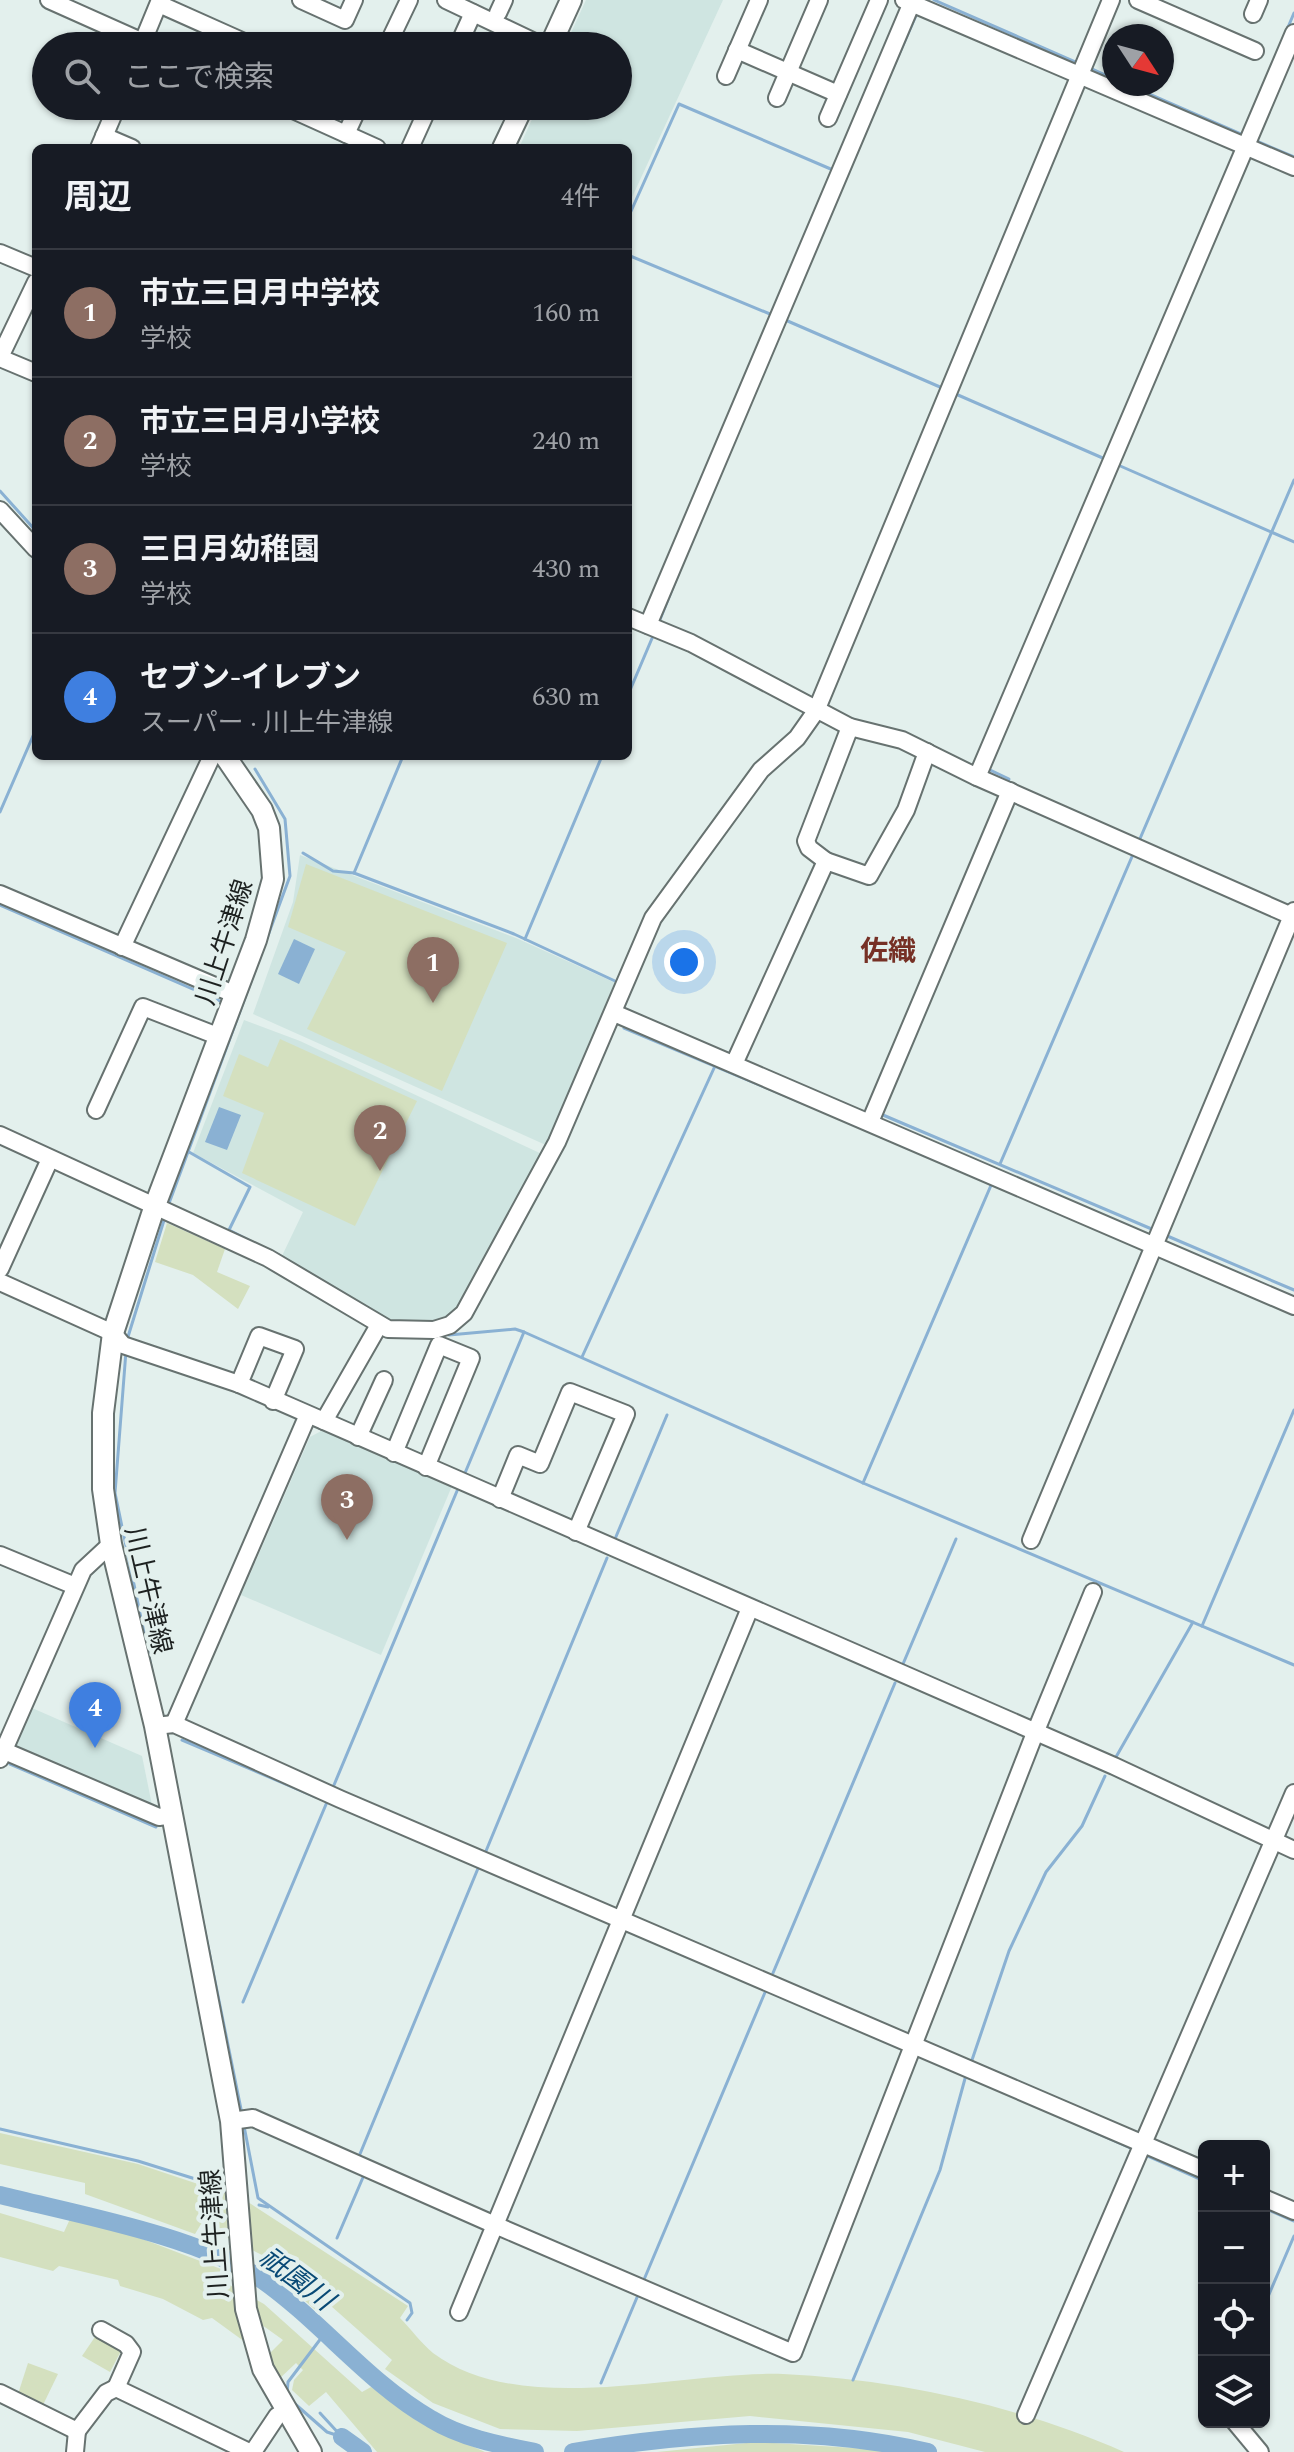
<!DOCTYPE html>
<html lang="ja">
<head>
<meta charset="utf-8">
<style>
  body { margin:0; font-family:Spectral,"Noto Sans JP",serif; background:#20242c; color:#f1f3f6 }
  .controls { position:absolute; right:24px; bottom:24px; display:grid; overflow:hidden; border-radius:12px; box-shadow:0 2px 6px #0004 }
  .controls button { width:72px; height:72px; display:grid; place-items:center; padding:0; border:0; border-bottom:2px solid #363941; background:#171b24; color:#f1f3f6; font:40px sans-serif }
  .compass { position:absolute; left:1102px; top:24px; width:72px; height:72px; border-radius:50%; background:#171b24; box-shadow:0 2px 6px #0004; rotate:126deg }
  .you { position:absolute; left:684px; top:962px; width:28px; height:28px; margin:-20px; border:6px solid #fff; border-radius:50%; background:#1a73e8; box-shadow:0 0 0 12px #1a73e833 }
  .badge { display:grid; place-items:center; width:52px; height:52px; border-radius:50%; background:#b45309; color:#fff; font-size:26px; font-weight:700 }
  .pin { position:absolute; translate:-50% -66px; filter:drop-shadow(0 2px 4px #0008) }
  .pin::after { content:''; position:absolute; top:42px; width:28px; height:24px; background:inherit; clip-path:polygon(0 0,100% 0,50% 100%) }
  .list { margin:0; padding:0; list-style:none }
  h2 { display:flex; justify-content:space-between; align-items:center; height:104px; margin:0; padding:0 32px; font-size:34px }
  h2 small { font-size:26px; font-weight:400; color:#9ea1a6 }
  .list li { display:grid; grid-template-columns:52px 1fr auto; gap:24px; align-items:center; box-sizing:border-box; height:128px; padding:0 32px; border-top:2px solid #363941 }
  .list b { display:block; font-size:30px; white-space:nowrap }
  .list p { margin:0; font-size:26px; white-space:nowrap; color:#9ea1a6 }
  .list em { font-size:26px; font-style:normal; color:#9ea1a6 }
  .icon { flex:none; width:44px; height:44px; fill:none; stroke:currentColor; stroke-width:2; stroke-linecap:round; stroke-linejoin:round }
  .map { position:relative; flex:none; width:1294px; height:2452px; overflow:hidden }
  .search { position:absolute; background:#171b24; box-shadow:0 2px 6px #0004; left:32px; top:32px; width:600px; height:88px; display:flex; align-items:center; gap:20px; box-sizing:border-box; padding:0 28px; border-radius:44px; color:#9ea1a6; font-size:30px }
  .panel { position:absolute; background:#171b24; box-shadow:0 2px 6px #0004; left:32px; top:144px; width:600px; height:616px; border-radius:12px }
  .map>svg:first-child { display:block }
  .built { fill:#cfe5e1 }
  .green { fill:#d4e0bf }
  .water { fill:#8ab1d3 }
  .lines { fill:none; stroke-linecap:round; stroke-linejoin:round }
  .stream { stroke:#8ab1d3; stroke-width:3 }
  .river { stroke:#8ab1d3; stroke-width:18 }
  .minor-casing { stroke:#677270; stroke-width:20 }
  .major-casing { stroke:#677270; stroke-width:24 }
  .minor { stroke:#fff; stroke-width:16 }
  .major { stroke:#fff; stroke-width:20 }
  .labels { text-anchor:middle; stroke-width:8; stroke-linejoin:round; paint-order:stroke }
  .street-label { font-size:26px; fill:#1d2120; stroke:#e3f0ed }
  .neighbourhood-label { font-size:28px; font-weight:bold; fill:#763025; stroke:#e3f0ed }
  .water-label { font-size:28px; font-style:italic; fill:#094a76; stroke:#e3f0ed }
</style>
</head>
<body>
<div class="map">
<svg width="1294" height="2452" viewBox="0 0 1294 2452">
  <rect width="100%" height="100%" fill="#e3f0ed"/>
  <g class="built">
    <path d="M586,0H723L628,206V148H519L538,106H618V46H565Z"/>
    <path d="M300,855L516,938L618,984L548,1146L253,1014L293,902Z"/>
    <path d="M244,1020L300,1041L544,1155L458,1309L441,1322L400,1325L380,1318L281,1258L303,1212L193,1153Z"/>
    <path d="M323,1430L452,1486L381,1655L241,1595L310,1437Z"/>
    <path d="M32,1708L142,1756L153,1810L14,1749Z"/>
  </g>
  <g class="green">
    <path d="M306,864L507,943L442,1091L307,1029L346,952L288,927Z"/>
    <path d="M280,1039L417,1101L355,1226L242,1173L264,1113L223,1096L239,1054L268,1067Z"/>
    <path d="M167,1223L225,1249L217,1272L250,1286L238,1309L193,1275L155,1262Z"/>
    <path d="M0,2133L138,2164L225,2193L227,2219L249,2229L248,2202L408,2306L400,2318C411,2329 421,2343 433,2353C521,2419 679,2371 783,2374C897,2379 1020,2406 1124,2452H985L908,2432L750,2416L577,2431L500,2429L433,2403L385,2369L392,2360L331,2306L320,2314L265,2266L268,2258L201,2224L195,2234L85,2194V2183L0,2164Z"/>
    <path d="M0,2213L64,2232L70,2219L140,2238L221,2269L217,2278L264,2304L362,2392L371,2387L417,2421L485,2452H377L326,2392L309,2406L292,2390L294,2380L303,2370L296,2363L278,2380L268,2355L283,2340L237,2307L245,2342L212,2318L203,2320L163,2299L120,2286L118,2280L59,2266L53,2271L0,2257Z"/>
    <path d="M97,2334L122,2349L110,2372L82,2356Z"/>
    <path d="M28,2363L58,2374L42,2407L18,2394Z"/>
    <path d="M756,2442L886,2450L894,2452H657Z"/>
  </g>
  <g class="water">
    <path d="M294,939L315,949L299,984L278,974Z"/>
    <path d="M219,1107L241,1115L227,1150L205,1142Z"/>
  </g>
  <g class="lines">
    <g class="stream">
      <path d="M934,0L1078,63"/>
      <path d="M1286,32L1294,13"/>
      <path d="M1088,67L1114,79"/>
      <path d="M886,84L918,11"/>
      <path d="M1126,84L1243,135"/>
      <path d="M1254,140L1294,157"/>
      <path d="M628,218L679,104L833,170"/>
      <path d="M628,255L770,314"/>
      <path d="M783,319L940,387"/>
      <path d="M958,395L1105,459"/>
      <path d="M1118,465L1294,542"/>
      <path d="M0,491L36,531"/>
      <path d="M659,622L686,555"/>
      <path d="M628,695L653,636"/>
      <path d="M988,769L1009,779L1008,782"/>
      <path d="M0,812L36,729"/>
      <path d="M1139,841L1294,480"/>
      <path d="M303,853L333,871L354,873L514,934L615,981"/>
      <path d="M354,873L403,756"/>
      <path d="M0,905L220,1001"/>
      <path d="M525,939L602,756"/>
      <path d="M624,1028L805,1104"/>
      <path d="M883,1115L1154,1230"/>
      <path d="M189,1152L250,1187L229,1230L256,1244"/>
      <path d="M1000,1164L1134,852"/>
      <path d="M168,1206L290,876L285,819L255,769"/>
      <path d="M1165,1235L1294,1290"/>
      <path d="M277,1254L308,1273"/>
      <path d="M449,1335L515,1329L524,1332L863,1483L1294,1665"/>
      <path d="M127,1340L165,1217"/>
      <path d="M126,1351L115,1493L152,1671"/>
      <path d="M582,1357L715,1066"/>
      <path d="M465,1473L524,1332"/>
      <path d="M863,1483L992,1183"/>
      <path d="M615,1539L667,1415"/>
      <path d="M1202,1626L1294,1410"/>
      <path d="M903,1664L956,1539"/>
      <path d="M182,1740L316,1797"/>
      <path d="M1116,1757L1193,1622"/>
      <path d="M10,1764L156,1827"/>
      <path d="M334,1785L457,1491"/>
      <path d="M486,1851L607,1558"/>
      <path d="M191,1863L242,2114"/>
      <path d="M773,1973L895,1683"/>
      <path d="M243,2002L327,1802"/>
      <path d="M972,2060L1009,1951L1046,1872L1082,1826L1105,1776"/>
      <path d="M1058,2116L1135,2150"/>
      <path d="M244,2126L258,2198L410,2303L412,2313L407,2320"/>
      <path d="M0,2129L138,2161L205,2182"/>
      <path d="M360,2154L479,1866"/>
      <path d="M1145,2155L1204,2181"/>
      <path d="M259,2205L268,2207"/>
      <path d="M1264,2208L1294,2221"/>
      <path d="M337,2238L364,2175"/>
      <path d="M643,2282L766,1990"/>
      <path d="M1264,2306L1294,2236"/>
      <path d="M853,2380L940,2170L966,2075"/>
      <path d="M601,2383L638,2295"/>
      <path d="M287,2394L288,2382L325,2333"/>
      <path d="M294,2403L327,2432L342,2437"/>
      <path d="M320,2413L342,2437"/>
    </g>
    <g class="river">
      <path d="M0,2195C75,2214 198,2236 261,2279C321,2321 367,2382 431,2419C462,2438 500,2445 535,2452"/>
      <path d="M342,2437L363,2452"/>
      <path d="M573,2452C691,2432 810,2424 928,2452"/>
    </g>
    <g class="minor-casing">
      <g id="minor">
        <path d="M49,0L152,46"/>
        <path d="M301,0L345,20L354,0"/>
        <path d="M446,0L543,46"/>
        <path d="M904,0L1294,167"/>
        <path d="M1138,0L1255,51"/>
        <path d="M159,4L253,46"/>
        <path d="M498,13L504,0"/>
        <path d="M1253,14L1259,0"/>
        <path d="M141,46L160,0"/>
        <path d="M387,46L409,0"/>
        <path d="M458,46L473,13"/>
        <path d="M737,50L838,94"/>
        <path d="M726,76L759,0"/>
        <path d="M777,98L819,0"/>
        <path d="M284,106L377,148"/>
        <path d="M828,118L879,0"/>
        <path d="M346,134L359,106"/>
        <path d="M104,136L132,148"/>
        <path d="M99,148L117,106"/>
        <path d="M410,148L429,106"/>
        <path d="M0,253L36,268"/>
        <path d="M0,357L36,282"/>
        <path d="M0,358L36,373"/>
        <path d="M0,510L36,549"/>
        <path d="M628,617L691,643L850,727L902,740L977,777L1294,917"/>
        <path d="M648,625L913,0"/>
        <path d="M977,777L1294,33"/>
        <path d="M826,861L809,848L806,841L850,727"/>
        <path d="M0,894L236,995"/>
        <path d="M122,947L212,756"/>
        <path d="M614,1013L1294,1306"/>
        <path d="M734,1064L826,861L869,876L906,810L927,752"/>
        <path d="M96,1110L143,1007L220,1037"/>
        <path d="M870,1122L1010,791"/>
        <path d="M0,1135L268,1258L388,1329L434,1330L450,1325L464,1313L557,1142L653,918L761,770L797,738L816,711L1111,0"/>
        <path d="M0,1269L50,1159"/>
        <path d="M0,1282L113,1333L123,1345L239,1384L1114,1766L1294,1850"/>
        <path d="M239,1384L259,1336L295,1349L273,1401"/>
        <path d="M324,1421L379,1325"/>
        <path d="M358,1437L384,1380"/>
        <path d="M394,1453L439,1345L471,1358L426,1467"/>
        <path d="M500,1499L518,1455L540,1464L570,1392L626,1414L576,1532"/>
        <path d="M1031,1540L1294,911"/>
        <path d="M0,1555L75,1586"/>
        <path d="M174,1724L307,1417"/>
        <path d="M155,1726L174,1724L340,1799L1204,2170"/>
        <path d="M0,1749L159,1817L172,1815"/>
        <path d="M0,1759L83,1570L111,1544"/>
        <path d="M231,2121L253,2118L495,2225L750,1608"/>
        <path d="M1264,2198L1294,2211"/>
        <path d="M459,2312L495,2225L793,2353L1035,1733L1093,1592"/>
        <path d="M101,2330L126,2344L132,2352L116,2388"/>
        <path d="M0,2393L77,2431L106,2393L116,2388L249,2452"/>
        <path d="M1026,2415L1294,1793"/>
        <path d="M1235,2422L1260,2452"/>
        <path d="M75,2452L77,2431"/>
        <path d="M253,2452L277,2416L285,2411"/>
      </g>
    </g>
    <g class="major-casing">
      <g id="major">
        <path d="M550,46L571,0"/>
        <path d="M503,148L523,106"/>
        <path d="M225,756L262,810L269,828L273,879L256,940L154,1208L113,1333L103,1413V1489L111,1544L155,1726L231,2121L246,2309L263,2369L311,2452"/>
      </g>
    </g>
    <use href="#minor" class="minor"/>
    <use href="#major" class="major"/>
  </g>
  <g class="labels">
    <g class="street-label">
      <text transform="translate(224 942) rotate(-72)" y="9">川上牛津線</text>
      <text transform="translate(149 1590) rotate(77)" y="9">川上牛津線</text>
      <text transform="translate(214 2234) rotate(-94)" y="9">川上牛津線</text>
    </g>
    <g class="neighbourhood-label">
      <text x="888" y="960">佐織</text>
    </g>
    <g class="water-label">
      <text transform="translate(297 2278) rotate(37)" y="10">祇園川</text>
    </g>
  </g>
</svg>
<div class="controls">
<button>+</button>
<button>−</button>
<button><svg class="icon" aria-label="locate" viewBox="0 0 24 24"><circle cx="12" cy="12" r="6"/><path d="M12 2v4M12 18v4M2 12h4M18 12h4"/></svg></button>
<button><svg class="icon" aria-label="layers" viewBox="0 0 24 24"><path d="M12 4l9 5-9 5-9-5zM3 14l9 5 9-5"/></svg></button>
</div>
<svg class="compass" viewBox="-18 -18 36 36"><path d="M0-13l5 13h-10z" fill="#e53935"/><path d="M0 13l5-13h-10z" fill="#9ea1a6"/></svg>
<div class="you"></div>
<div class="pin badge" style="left:433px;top:1003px;background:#8d6e63">1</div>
<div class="pin badge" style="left:380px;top:1171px;background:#8d6e63">2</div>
<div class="pin badge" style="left:347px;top:1540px;background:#8d6e63">3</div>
<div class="pin badge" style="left:95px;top:1748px;background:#3f7fe0">4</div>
<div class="search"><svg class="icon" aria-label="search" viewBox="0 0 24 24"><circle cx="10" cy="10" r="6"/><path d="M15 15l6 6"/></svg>ここで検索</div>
<section class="panel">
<h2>周辺<small>4件</small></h2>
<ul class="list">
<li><span class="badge" style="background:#8d6e63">1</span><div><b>市立三日月中学校</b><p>学校</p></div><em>160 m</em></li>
<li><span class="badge" style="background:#8d6e63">2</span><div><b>市立三日月小学校</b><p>学校</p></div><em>240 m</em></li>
<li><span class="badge" style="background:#8d6e63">3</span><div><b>三日月幼稚園</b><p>学校</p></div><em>430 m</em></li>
<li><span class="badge" style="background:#3f7fe0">4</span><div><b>セブン-イレブン</b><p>スーパー · 川上牛津線</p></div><em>630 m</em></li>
</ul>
</section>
</div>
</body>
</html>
